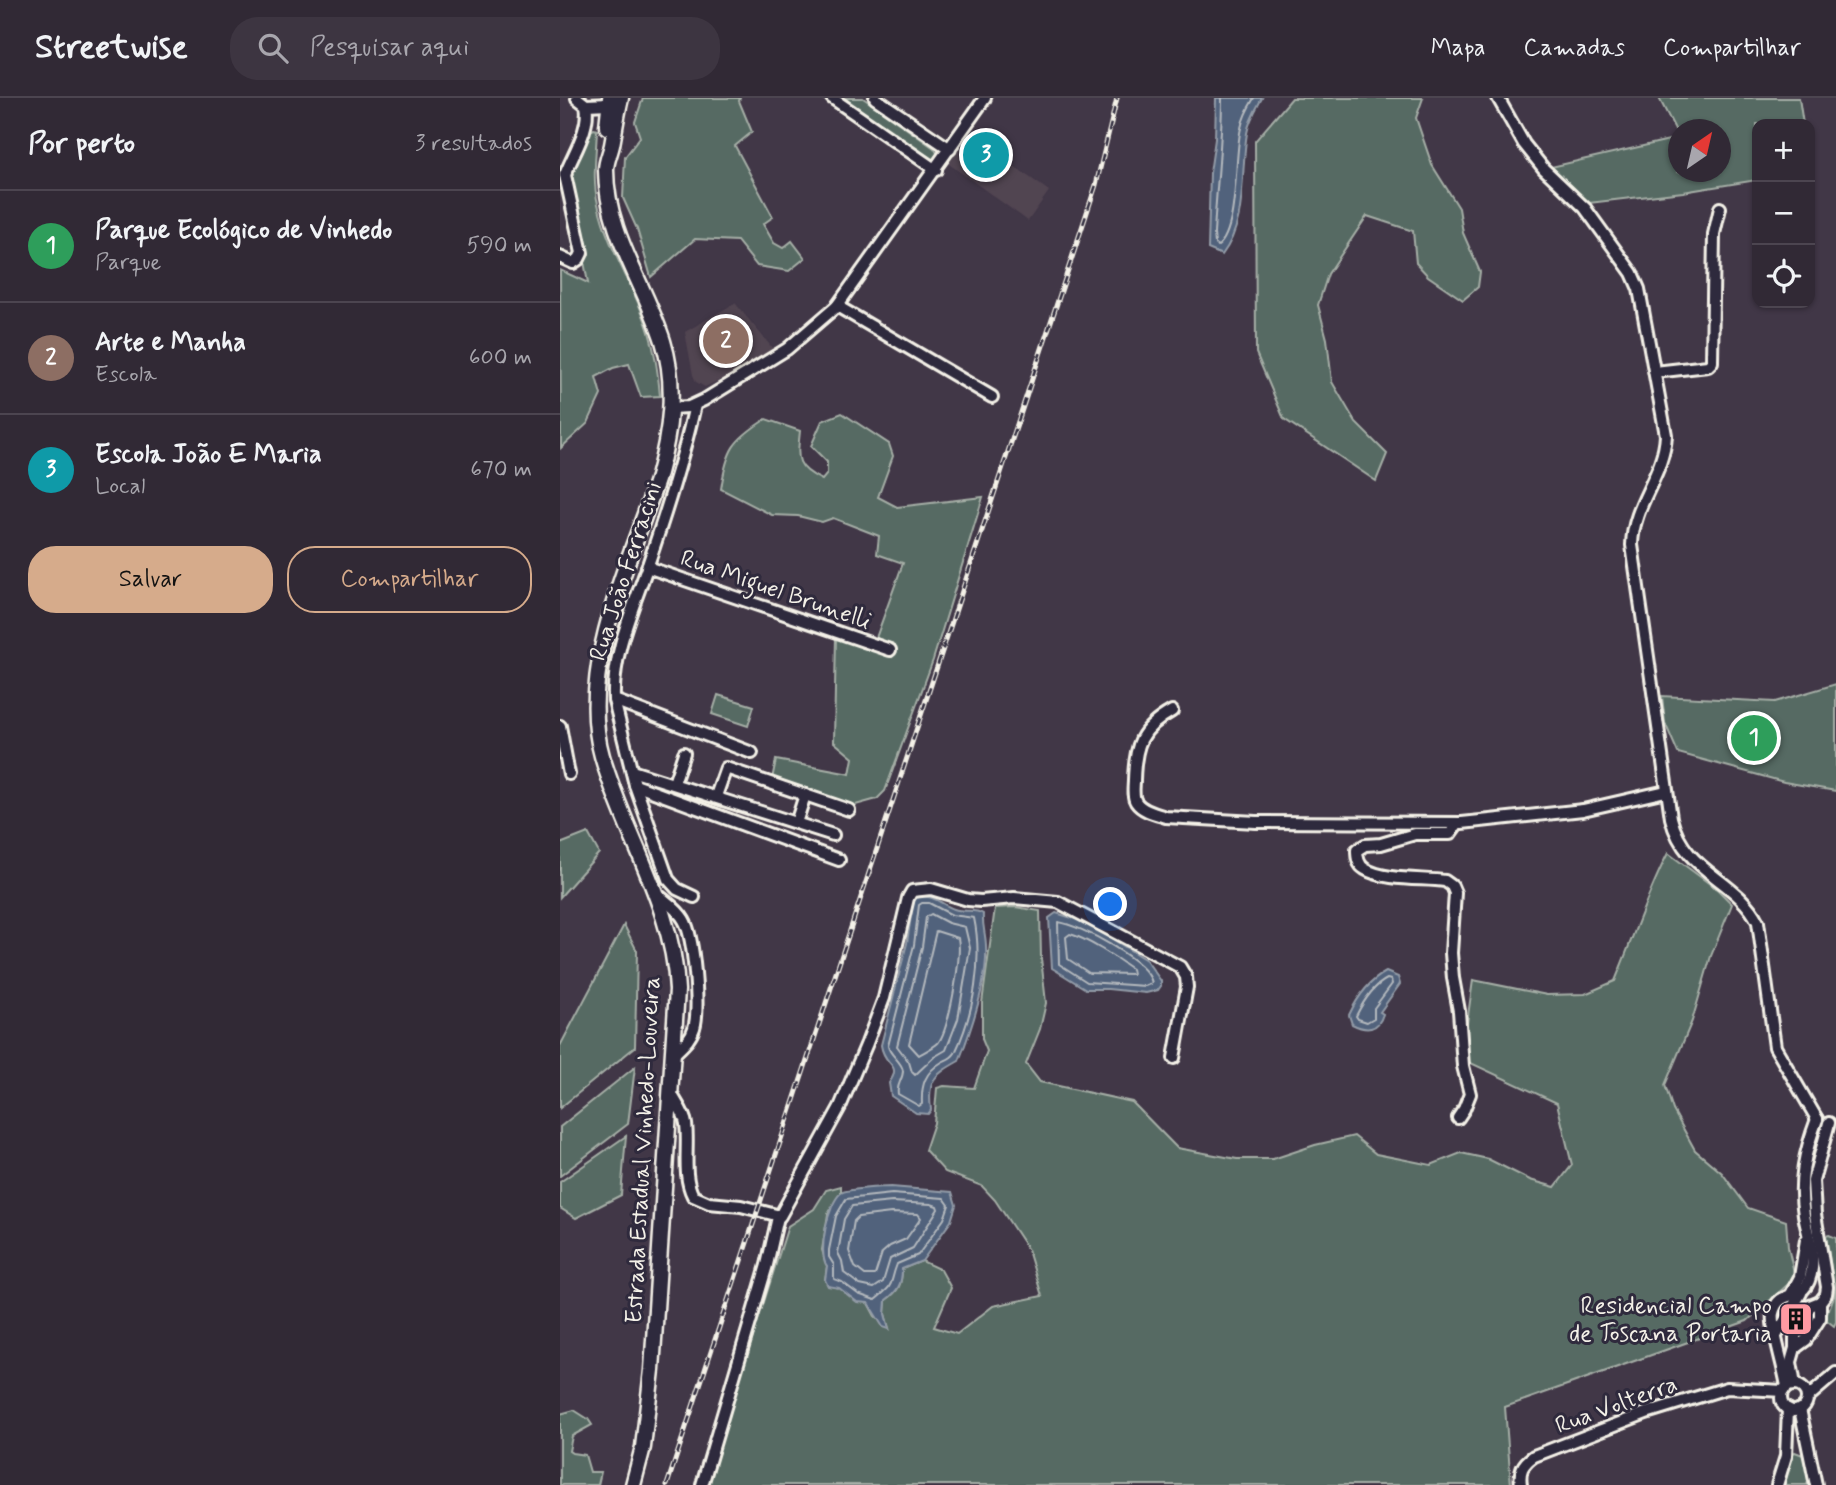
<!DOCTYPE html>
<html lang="pt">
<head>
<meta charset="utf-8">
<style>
  body { margin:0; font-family:Mynerve,sans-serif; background:#3d3541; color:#f1f3f6 }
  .controls { position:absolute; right:21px; top:21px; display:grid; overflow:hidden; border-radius:14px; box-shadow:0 2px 5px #0004 }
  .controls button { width:63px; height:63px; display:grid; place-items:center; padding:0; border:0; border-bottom:2px solid #4c4550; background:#312935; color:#f1f3f6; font:35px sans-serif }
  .compass { position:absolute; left:1108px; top:21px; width:63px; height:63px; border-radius:50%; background:#312935; box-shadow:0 2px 5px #0004; rotate:34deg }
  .you { position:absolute; left:551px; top:807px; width:24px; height:24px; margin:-18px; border:5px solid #fff; border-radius:50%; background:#1a73e8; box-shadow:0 0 0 10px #1a73e833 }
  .badge { display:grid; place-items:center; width:46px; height:46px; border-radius:50%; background:#d6ab8b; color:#fff; font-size:23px; font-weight:700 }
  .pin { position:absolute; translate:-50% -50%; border:4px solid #fff; box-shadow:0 2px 7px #0006 }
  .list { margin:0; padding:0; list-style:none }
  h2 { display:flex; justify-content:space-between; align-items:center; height:91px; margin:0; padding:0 28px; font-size:30px }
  h2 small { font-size:23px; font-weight:400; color:#a8a6ad }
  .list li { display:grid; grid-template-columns:46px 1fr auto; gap:21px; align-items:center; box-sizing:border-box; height:112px; padding:0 28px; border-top:2px solid #4c4550 }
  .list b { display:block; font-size:26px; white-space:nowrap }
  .list p { margin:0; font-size:23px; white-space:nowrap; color:#a8a6ad }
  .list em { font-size:23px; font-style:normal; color:#a8a6ad }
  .actions { display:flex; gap:14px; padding:21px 28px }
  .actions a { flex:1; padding:16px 0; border:2px solid #d6ab8b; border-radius:28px; text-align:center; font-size:24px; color:#d6ab8b }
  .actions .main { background:#d6ab8b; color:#111 }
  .icon { flex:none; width:38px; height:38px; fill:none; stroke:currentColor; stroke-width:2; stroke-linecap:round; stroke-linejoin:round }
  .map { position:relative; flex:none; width:1276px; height:1387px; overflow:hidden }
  header { display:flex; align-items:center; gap:42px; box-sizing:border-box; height:98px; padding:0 35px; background:#312935; border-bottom:2px solid #4c4550 }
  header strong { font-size:33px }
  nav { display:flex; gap:38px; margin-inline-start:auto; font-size:24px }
  .search { width:490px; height:63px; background:#3d3541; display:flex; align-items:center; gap:18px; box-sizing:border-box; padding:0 24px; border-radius:28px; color:#a8a6ad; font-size:26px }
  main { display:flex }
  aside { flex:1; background:#312935 }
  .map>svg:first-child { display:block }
  .built { fill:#514451 }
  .green { fill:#566a63; stroke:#a5aea6; stroke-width:2 }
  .water { fill:#51627c; stroke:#929ba7; stroke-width:2 }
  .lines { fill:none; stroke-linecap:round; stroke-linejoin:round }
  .shore { stroke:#b3b8bd; stroke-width:2 }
  .minor-casing { stroke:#f4f1e8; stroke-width:16 }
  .major-casing { stroke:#f4f1e8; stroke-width:19 }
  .minor { stroke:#2f2a3d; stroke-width:10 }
  .major { stroke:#2f2a3d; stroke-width:14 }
  .rail-casing { stroke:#f4f1e8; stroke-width:5 }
  .rail { stroke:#2f2a3d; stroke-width:2.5; stroke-dasharray:8; stroke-linecap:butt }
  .labels { text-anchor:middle; stroke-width:6; stroke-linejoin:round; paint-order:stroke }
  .street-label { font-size:24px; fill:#f4f1e8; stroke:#2f2a3d }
  .poi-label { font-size:24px; fill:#f4f1e8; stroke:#2f2a3d; text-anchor:end }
</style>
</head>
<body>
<header>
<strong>Streetwise</strong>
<div class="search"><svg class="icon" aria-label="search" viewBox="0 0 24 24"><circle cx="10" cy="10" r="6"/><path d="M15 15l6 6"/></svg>Pesquisar aqui</div>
<nav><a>Mapa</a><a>Camadas</a><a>Compartilhar</a></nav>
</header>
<main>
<aside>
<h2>Por perto<small>3 resultados</small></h2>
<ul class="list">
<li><span class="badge" style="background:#2e9e5b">1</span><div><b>Parque Ecológico de Vinhedo</b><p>Parque</p></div><em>590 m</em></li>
<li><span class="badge" style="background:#8d6e63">2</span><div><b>Arte e Manha</b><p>Escola</p></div><em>600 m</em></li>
<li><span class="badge" style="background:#0f9aa8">3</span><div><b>Escola João E Maria</b><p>Local</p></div><em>670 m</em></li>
</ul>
<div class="actions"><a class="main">Salvar</a><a>Compartilhar</a></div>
</aside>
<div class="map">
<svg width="1276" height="1387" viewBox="0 0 1276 1387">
  <rect width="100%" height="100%" fill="#413747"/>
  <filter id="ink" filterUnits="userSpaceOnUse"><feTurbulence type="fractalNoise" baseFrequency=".0143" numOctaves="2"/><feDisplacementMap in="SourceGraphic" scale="14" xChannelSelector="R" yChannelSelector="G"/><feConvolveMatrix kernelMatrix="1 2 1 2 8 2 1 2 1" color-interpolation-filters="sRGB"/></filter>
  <g filter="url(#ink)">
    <g class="built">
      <path d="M407,35L489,93L468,123L386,64Z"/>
      <path d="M175,205L214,252L188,269L145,289L136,284L133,277L125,234Z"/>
    </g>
    <g class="green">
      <path d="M83,0H180L179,3L192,34L175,48L213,119L203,126L214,145L223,150L232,143L245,160L229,173L197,168L177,143L135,141L91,179L77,131L63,100L65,59L80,39L75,24Z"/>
      <path d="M277,0H303L374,50L379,58L373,66Z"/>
      <path d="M732,0H863L856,20L872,67L899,110L903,135L920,174L918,189L903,202L868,178L856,165L853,133L807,118L768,176L758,207L767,241L772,284L796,325L827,356L816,383L724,321L696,255L695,43Z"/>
      <path d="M1099,0H1239L1243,26H1197V82L1123,94L1029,105L991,69L1118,40V74H1160V32H1118V37Z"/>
      <path d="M34,31L37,32C36,57 32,82 38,106C48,151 72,184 86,225C95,250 98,273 100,298L81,299L69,266L53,270L36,279L41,297L28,325L1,350L0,172L28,185L8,77L28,35Z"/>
      <path d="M282,315L329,346L333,358L318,399L337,409L423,399L373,562L325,693L317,701L292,708L212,681L216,662L290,676L293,660L274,644L276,538L332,559L335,547L316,540L343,465L317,456L319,438L273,420L262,424L238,418L212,417L161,391C167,351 173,342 206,321L240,333C237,361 235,369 262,382L267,376V364L251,348L262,323Z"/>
      <path d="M1276,586V693L1224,684L1118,655L1105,625L1102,598L1215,604Z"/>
      <path d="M158,597L194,608L188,628L152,616Z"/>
      <path d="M28,735L39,755L0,799V746Z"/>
      <path d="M1108,755L1158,792L1172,806L1151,858L1132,923L1105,987L1113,1012L1135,1052L1162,1075L1188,1110L1226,1123L1228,1149L1235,1180L1187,1223L945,1309L951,1387H146L228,1128L254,1111L266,1092L281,1088V1095L268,1116L262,1152L267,1168L265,1182L308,1205L315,1218L329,1230L325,1216L326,1202C339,1193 342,1186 342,1171L362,1163L381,1172L391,1190L374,1229L397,1236L433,1208L482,1198L468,1152L435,1102L422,1088L385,1074L365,1052L374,1025L377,990L384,988L414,990L427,953L422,941V905L435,810L455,809L480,813L481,860L486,905L480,931L466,966L480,984L572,1004L617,1050L677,1061H713L755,1047L794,1038L816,1056L871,1067L901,1055L928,1061L970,1082L995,1089L1012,1067L997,1005L902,961L913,882L987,897L1025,896L1055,883C1073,840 1087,796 1108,755Z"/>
      <path d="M64,827L77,853L75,949L0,1010V948Z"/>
      <path d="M75,969L68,1026L0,1078V1029Z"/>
      <path d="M66,1038L61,1097L16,1120L0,1110V1084Z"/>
      <path d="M1269,1137L1276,1140V1224L1274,1228L1265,1221L1275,1196L1266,1138Z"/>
      <path d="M14,1312L28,1321L32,1327L12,1338L9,1353L12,1355L25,1357L30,1374H41L38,1387H0V1316Z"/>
      <path d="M1235,1354L1243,1357L1249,1380L1247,1387H1225L1230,1358Z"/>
    </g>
    <g class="water">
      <path d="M656,0H702C696,11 689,22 687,35C680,75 688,123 662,157L648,151L650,75L655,41Z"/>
      <path d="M362,798C375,798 383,807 394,811C404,815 415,810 423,816C422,828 426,837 426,849C428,882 411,932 399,963C374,977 367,982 371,1012L368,1016L356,1015L331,998L329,985C343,965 324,969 321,947L347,845L353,804L354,801Z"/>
      <path d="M496,815L525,824L586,862L601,883V888L598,892L586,895L548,891H526L492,870L489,820Z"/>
      <path d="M826,874L838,879L840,886L820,914L823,916C818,933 806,933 792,926L789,917C797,900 809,883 826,874Z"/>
      <path d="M331,1089L392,1094L396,1107L391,1123L362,1163L342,1171C342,1186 338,1193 326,1202L325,1216L329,1231L323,1229L308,1205L297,1204L279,1190L268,1188L265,1182L267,1168C257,1156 268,1105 281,1095C286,1091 323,1089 331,1089Z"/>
    </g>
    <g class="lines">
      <g class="shore">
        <path d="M662,0C662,46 656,91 654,136L655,146L658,148C679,132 674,57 681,30C683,19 688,10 694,0"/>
        <path d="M362,805H369L392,817L414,820C423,862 414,915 395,955C392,960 388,961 382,964C365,974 361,987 362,1006L359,1008L338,996C336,986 343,982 343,973C342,963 330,958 328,948L354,847L359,807Z"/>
        <path d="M371,816L388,825L405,829L410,850L398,921L386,952L374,959L355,977L352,974L349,964L337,948L362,849L366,819Z"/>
        <path d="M498,824C520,827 588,863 592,885L585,888L527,884L499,866Z"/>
        <path d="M376,833L398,840C402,858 389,932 378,945C374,949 364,954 359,957L349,946Z"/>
        <path d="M510,836C526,840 558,861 572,871L573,876L529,875L508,861L506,839Z"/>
        <path d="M827,881L831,882L832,886L814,910V920L807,924L798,921L796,918C803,904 813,888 827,881Z"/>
        <path d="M332,1096L384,1100L389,1107L384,1121L358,1157L337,1166C328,1189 337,1184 315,1202L298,1196L282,1184L274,1181V1167L269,1159V1152L276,1118L286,1101Z"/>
        <path d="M332,1104L371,1106L377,1108L378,1111L353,1150L330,1161L323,1184L314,1190L300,1187L284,1175L282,1163L278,1155L284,1121L292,1108Z"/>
        <path d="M331,1115L358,1116L361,1120L346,1141L330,1148L322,1155L315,1177H305L295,1169L289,1153L294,1123L298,1119Z"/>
      </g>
      <g class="minor-casing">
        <g id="minor">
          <path d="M272,0L376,72"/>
          <path d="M315,0L390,51"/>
          <path d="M938,0L964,46L984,71L1025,110L1072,175L1079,191L1106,337C1104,378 1073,405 1072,447L1111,720C1124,775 1176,780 1198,824L1215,949L1257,1021"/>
          <path d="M26,7L49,6"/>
          <path d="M5,77C13,56 31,30 26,7L17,0"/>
          <path d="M0,159L13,165L19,161L22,155L5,77"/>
          <path d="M277,208L432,299"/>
          <path d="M1095,274L1148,268L1152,264L1154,136L1160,110"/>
          <path d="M111,310L129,309L144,302L227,251L277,208L425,0"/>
          <path d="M87,469L330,552"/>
          <path d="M54,602L192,655"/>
          <path d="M612,613C580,631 575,647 574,682C574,689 572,698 576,704C582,713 596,716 606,719L696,724L902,725L1023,712L1106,693"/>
          <path d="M0,628L9,676"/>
          <path d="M72,673L273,737"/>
          <path d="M114,685L124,655"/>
          <path d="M75,687L279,762"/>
          <path d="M156,698L166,670L289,712"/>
          <path d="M236,725L245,697"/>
          <path d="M898,725L890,736H855L821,746L805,747L797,752C797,760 798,767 805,771C825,783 862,780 885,783L892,788L895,795L891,855L893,880L899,913L903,968L910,996L904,1011L898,1020"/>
          <path d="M96,795C105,803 118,811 124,822C134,839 140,910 134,930C131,941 122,948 114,956"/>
          <path d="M134,799L117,791L108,781L75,687L54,602C52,555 73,511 88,467C106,414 123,362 135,307"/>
          <path d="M112,997C117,1006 125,1016 126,1026C129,1049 122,1077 133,1098L149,1105L181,1108L220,1118L280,1009L307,945L324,900L348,800L352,793L371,791L408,802L421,803L454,800L498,804L620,869L626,879L627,889L614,960"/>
          <path d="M1231,1196L1240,1179L1246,1142"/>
          <path d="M1216,1238L1241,1195"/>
          <path d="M1235,1250V1237L1248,1212L1250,1208L1260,1204"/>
          <path d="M1235,1287L1231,1264L1235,1250L1246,1242L1260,1220V1204L1266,1196L1267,1189L1255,1116L1253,1083L1269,1025"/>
          <circle cx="1234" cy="1300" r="13"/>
          <path d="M1227,1289C1225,1272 1210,1226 1213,1215C1220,1186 1247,1210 1252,1170C1254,1151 1247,1135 1244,1117C1238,1083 1245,1053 1257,1021"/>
          <path d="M1247,1300L1276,1275"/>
          <path d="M1240,1311L1256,1387"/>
          <path d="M142,1387L207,1167L218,1119"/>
          <path d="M961,1387C959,1374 962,1366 974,1358L1086,1315L1167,1290L1223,1293"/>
          <path d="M1217,1387L1226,1358L1228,1311"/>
        </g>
      </g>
      <g class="major-casing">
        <g id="major">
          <path d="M61,0C57,16 55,31 52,47C50,56 46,63 46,72C46,134 85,186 103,243C117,288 110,335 98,379C70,464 17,570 42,658C64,736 114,809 117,892L92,1272L83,1349L73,1387"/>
          <path d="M47,29L50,0"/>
        </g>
      </g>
      <use href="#minor" class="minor"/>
      <use href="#major" class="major"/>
      <g class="rail-casing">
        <path id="rail" d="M107,1387L536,87L557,0"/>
      </g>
      <use href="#rail" class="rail"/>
    </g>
  </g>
  <defs>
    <g id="building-square" transform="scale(1.75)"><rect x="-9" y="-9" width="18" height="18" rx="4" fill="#ff9aa2" stroke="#2f2a3d"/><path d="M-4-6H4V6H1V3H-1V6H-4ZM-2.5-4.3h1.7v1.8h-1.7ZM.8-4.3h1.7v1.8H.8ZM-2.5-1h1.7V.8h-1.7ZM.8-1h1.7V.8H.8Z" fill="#111"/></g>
  </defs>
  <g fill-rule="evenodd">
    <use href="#building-square" x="1236" y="1221"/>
  </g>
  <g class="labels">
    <g class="street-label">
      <text transform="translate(65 473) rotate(-72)" y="8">Rua João Ferracini</text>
      <text transform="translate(216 491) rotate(19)" y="8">Rua Miguel Brunelli</text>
      <text transform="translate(82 1052) rotate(-87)" y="8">Estrada Estadual Vinhedo-Louveira</text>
      <text transform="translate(1056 1306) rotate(-20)" y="8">Rua Volterra</text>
    </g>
    <g class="poi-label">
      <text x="1212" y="1215">Residencial Campo<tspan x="1212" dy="28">de Toscana Portaria</tspan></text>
    </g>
  </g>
</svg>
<div class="controls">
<button>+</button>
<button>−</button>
<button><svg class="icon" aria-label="locate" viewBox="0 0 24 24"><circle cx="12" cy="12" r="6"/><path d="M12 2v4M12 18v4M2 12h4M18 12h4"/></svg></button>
</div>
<svg class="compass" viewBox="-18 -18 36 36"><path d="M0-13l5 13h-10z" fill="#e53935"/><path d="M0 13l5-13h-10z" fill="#a8a6ad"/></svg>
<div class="you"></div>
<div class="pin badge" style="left:1194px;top:640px;background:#2e9e5b">1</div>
<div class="pin badge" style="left:166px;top:243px;background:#8d6e63">2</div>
<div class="pin badge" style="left:426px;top:57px;background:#0f9aa8">3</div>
</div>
</main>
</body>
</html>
